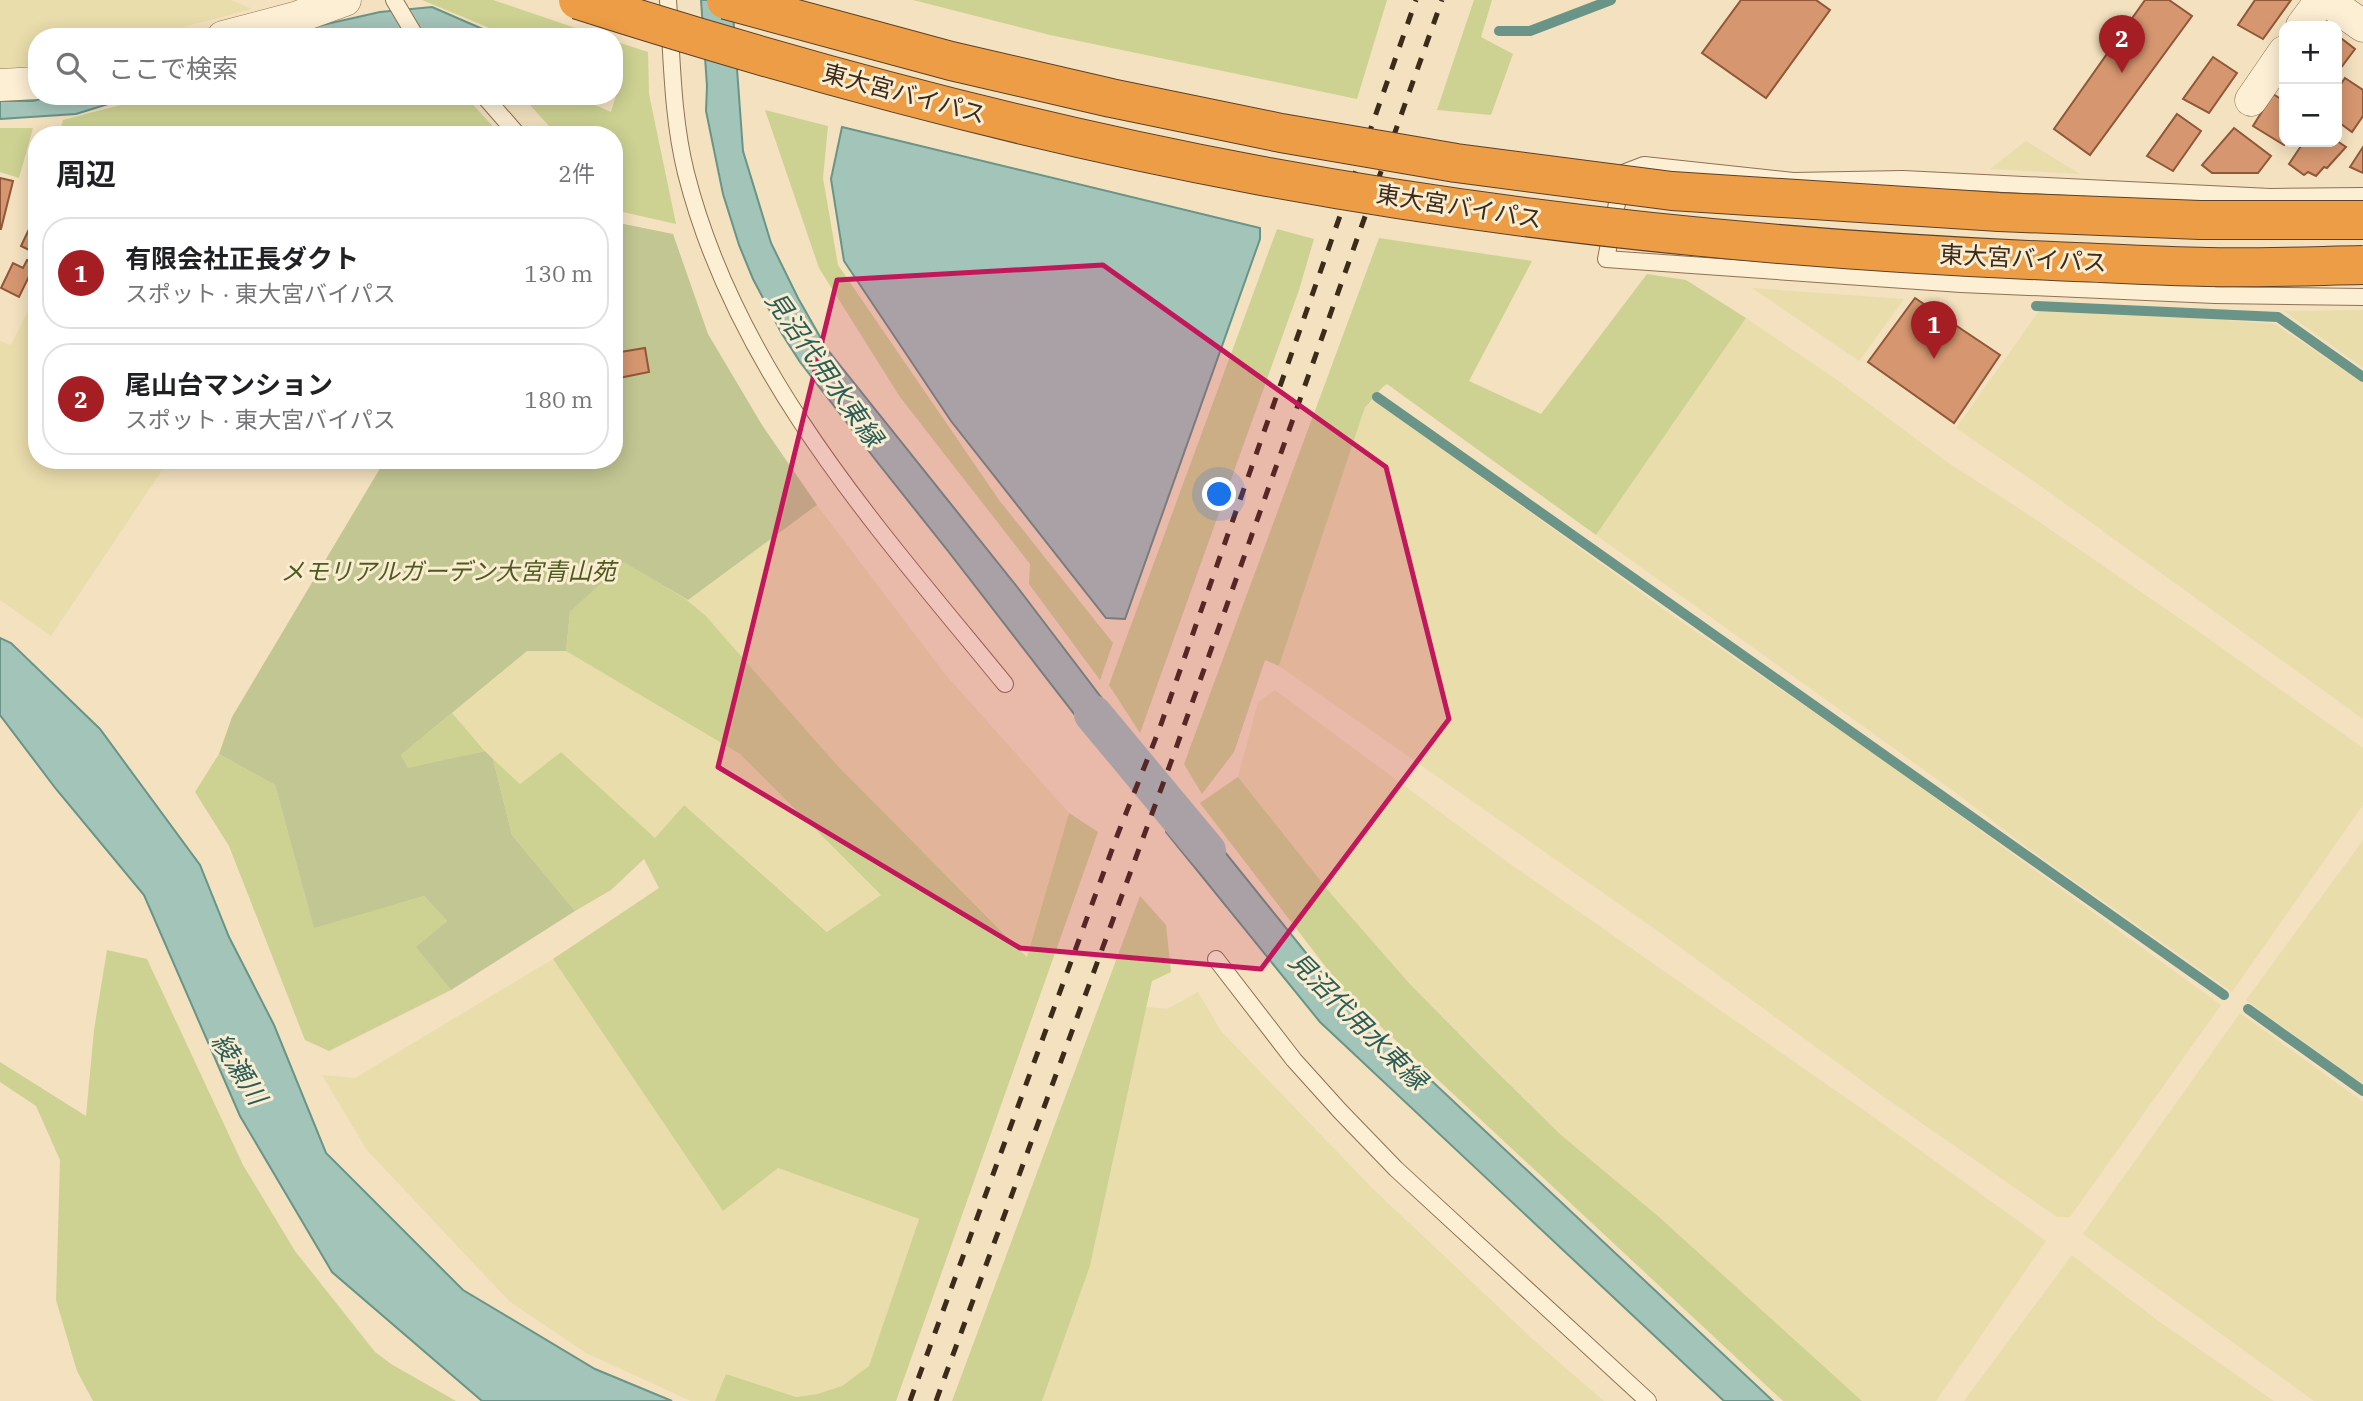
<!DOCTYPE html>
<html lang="ja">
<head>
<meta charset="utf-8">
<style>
  body { margin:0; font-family:"IBM Plex Serif","Noto Sans JP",serif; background:#f2f2f2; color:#202124 }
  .controls { position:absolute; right:21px; top:21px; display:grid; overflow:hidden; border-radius:14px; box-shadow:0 4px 18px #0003 }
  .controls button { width:63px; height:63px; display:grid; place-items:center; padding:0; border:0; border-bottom:2px solid #e0e0e0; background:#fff; color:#202124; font:35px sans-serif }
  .you { position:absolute; left:1220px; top:495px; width:24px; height:24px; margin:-18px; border:5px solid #fff; border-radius:50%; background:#1a73e8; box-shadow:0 0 0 10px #1a73e833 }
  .badge { display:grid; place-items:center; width:46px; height:46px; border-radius:50%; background:#a41e24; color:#fff; font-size:23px; font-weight:700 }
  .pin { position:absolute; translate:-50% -58px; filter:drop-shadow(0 2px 4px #0008) }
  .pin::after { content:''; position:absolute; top:37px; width:24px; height:21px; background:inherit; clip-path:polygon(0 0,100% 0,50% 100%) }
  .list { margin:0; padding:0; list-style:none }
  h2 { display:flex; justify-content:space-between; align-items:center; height:91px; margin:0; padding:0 28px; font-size:30px }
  h2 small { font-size:23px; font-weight:400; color:#757577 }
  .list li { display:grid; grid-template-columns:46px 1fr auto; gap:21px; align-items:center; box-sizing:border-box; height:112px; margin:0 14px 14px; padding:0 14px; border:2px solid #e0e0e0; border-radius:28px }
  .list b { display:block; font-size:26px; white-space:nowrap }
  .list p { margin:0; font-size:23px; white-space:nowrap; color:#757577 }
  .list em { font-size:23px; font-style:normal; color:#757577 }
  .icon { flex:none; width:38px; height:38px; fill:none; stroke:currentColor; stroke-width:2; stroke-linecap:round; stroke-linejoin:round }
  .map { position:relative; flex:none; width:2363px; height:1401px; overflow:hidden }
  .search { position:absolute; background:#fff; box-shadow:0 4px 18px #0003; left:28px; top:28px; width:595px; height:77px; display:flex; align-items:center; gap:18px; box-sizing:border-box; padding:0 24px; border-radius:28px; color:#757577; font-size:26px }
  .panel { position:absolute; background:#fff; box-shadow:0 4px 18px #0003; left:28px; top:126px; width:595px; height:343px; border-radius:28px }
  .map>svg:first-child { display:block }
  .farmland { fill:#eaddac }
  .green { fill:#cdd292 }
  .cemetery { fill:#c2c692 }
  .water { fill:#a3c4b9; stroke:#699487; stroke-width:2 }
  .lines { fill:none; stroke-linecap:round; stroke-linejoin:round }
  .stream { stroke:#699487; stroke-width:10 }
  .canal { stroke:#a3c4b9; stroke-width:38 }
  .building { fill:#d69770; stroke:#905738; stroke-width:2 }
  .lane-casing { stroke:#8e7155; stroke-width:18 }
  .street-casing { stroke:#8e7155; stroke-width:33 }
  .lane { stroke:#fdefd4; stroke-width:16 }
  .street { stroke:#fdefd4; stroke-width:32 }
  .rail { stroke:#3c2a1b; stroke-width:5; stroke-dasharray:12 12; stroke-linecap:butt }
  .highway-bridge-casing { stroke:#5b3f2a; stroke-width:40; stroke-linecap:butt }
  .highway-bridge { stroke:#ed9d45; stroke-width:38 }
  .marked { fill:#c2185b; fill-opacity:0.2; stroke:#c2185b; stroke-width:5; stroke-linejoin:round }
  .labels { text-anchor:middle; stroke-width:6; stroke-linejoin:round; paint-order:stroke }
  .street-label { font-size:24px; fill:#3c2a1b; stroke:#f9ecd0 }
  .park-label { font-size:24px; font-style:italic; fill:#4e5b1f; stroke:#f9ecd0 }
  .water-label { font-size:26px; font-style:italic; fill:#295d58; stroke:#f9ecd0 }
</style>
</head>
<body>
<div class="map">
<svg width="2363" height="1401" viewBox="0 0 2363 1401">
  <rect width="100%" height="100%" fill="#f3e1bf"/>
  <g class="farmland">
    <path d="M0,0H231L252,9L145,37H37V65L0,69Z"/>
    <path d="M2026,141L2080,174L1990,169Z"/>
    <path d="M1752,288L1904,299L1859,361Z"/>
    <path d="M37,293V460H169L51,636L0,600V341L11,345Z"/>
    <path d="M2363,310V368L2284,311Z"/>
    <path d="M2039,311L2165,315L2275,324L2363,383V719L2042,487L1956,428Z"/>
    <path d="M1746,318L1837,380L1947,462L2029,515L2192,627L2363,748V805L2232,992L2029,849L1959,795L1596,535Z"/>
    <path d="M1374,400L1673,616L1862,745L2221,1005L2070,1217H2057L1884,1097L1662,934L1279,666L1365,407Z"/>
    <path d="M817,505L945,674L1069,813L1028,957L835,763L705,615L688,600Z"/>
    <path d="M527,651H566L740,754L881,895L828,932L684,805L655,838L561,752L520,784L493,759L452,713Z"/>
    <path d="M1275,690L1506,861L1875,1118L2046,1241L1936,1401H1862L1658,1216L1560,1134L1409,983L1332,895L1238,777L1258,702Z"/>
    <path d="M2363,840V1084L2246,1000Z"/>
    <path d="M553,959L723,1210L778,1168L919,1219L869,1366L842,1386L817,1394L796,1397L726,1374L715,1401H691L586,1353L509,1301L366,1149L322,1075L355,1078Z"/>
    <path d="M1198,992L1221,1031L1374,1190L1539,1345L1604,1401H1042L1090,1266L1146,1007L1167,1009Z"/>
    <path d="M2240,1013L2363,1102V1401H2314L2083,1234Z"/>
    <path d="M2072,1255L2157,1320L2274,1401H1964Z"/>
  </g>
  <g class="green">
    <path d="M422,0H493L602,37H511Z"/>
    <path d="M913,0H1387L1357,99L1050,35Z"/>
    <path d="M1474,0H1492L1481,37L1513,54L1491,115L1437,110Z"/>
    <path d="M614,41L648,52L649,94L676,224L614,210V135H557L522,96H575L611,112L620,82L614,80Z"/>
    <path d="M155,96H465L501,135H59L63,120Z"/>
    <path d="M765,110L828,126L823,178L838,265L999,500L1113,643L1100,680L1029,584L1030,564L900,397L819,268Z"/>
    <path d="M0,128H33L19,178L0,172Z"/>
    <path d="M1277,229L1314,239L1299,290L1140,733L1109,685Z"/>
    <path d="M1379,238L1532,261L1469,381L1541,414L1647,274L1686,280L1746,318L1596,535L1387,384C1377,390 1374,400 1365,407L1279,666L1265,660L1234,752L1202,794L1184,764Z"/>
    <path d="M624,561L687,600L705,615L835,763L1027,957L1069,813L1098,832L896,1401H715L726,1374L796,1397L817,1394L842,1386L869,1366L919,1219L778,1168L723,1211L553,959L659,888L644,859L611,890L575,911L512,835L493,759L520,784L561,752L655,838L684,805L827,932L881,895L740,754L566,651L570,612Z"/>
    <path d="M452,713L485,751L408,769L401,755Z"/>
    <path d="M219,754L275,785L314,927L424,896L447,921L417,947L451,990L329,1051L305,1040L229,846L195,792Z"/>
    <path d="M1238,777L1332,895L1409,983L1481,1056L1560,1134L1658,1216L1862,1401H1783L1348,996L1200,803Z"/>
    <path d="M1140,896L1166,925L1171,972L1152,981L1090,1266L1042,1401H952Z"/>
    <path d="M107,950L147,959L243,1165L295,1251L375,1352L391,1364L456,1401H93L77,1371L56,1300L60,1160L36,1106L0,1082V1062L86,1116L94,1030Z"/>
  </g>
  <path class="cemetery" d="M614,222L673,234L708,334L762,425L817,505L688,600L624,562L570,612L566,651H527L401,755L408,768L485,751L493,759L512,835L575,911L451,990L416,947L447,921L424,896L314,928L275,785L219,754L232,717L385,460H614Z"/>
  <g class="water">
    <path d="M701,0H732L743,151L771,243L798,298L827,349L1018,588L1132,738L1119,772L948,551L878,463L800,362L782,334L753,279L739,245L723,194L706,111L707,86Z"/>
    <path d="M432,7L501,37H453L440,31L360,37H269L380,12Z"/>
    <path d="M53,96H134L76,114L0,119V101H33Z"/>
    <path d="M842,127L1260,228V239L1125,619L1106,618L951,421L844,261L831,179Z"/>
    <path d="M0,638L11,643L100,729L200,865L229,937L274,1025L326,1153L463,1290L595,1369L672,1401H482L332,1272L240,1116L144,895L56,789L0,715Z"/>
    <path d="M1179,795L1339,994L1773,1401H1724L1320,1022L1166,832Z"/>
  </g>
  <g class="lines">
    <g class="stream">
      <path d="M1499,31H1530L1611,0"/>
      <path d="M2036,306L2278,317L2363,377"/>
      <path d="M1377,397L2224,995"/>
      <path d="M2248,1009L2363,1091"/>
    </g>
    <path class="canal" d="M1093,714L1207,851"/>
  </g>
  <g class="building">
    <path d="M1741,0H1816L1830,10L1766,98L1702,53Z"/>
    <path d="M2145,0H2169L2192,16L2090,155L2054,129Z"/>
    <path d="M2255,0H2291L2263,39L2238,25Z"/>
    <path d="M2337,35L2355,49L2337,73Z"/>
    <path d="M2213,57L2237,73L2209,113L2183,99Z"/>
    <path d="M2345,78L2363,90V116L2352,132L2337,121V90Z"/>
    <path d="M2273,94L2284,101V142H2287L2284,145L2253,126Z"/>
    <path d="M2177,114L2201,131L2173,171L2147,156Z"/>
    <path d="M2234,128L2271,156L2258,173H2212L2202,165Z"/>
    <path d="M2337,141L2346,147L2327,168L2324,167L2316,176L2308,172L2304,175L2289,164L2301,146L2296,142Z"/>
    <path d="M2363,147V173L2350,167Z"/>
    <path d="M0,178L13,181L1,229H0Z"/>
    <path d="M30,227L37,230V254L21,246Z"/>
    <path d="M27,260L35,264L19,297L1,288L13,263L23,268Z"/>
    <path d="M1915,298L2000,355L1954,423L1868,362Z"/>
    <path d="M645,348L649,372L614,379V353Z"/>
  </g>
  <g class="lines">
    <g class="lane-casing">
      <g id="lane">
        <path d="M394,0L416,37"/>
        <path d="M668,0C672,57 672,117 686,173C736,372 879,530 1005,684"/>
        <path d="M484,96L518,135"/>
        <path d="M2363,196L2270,197L1903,179L1793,181L1644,165L1623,173L1606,259L1961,284L2215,295L2363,297"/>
        <path d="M1216,959L1294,1060L1340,1111L1396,1169L1648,1401"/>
      </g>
    </g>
    <g class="street-casing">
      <g id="street">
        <path d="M2326,0L2363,26"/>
        <path d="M2302,26L2321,0"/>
        <path d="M223,37L295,18L345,0"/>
        <path d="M0,85L37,83"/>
        <path d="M2251,100L2284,52"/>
      </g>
    </g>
    <use href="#lane" class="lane"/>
    <use href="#street" class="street"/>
    <g class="rail">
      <path d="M910,1401L1117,836L1159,730L1416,0"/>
      <path d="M936,1401L1175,751L1442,0"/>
    </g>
    <g class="highway-bridge-casing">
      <g id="highway-bridge">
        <path d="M578,0C800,71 1027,132 1257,175C1520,224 1786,250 2053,261C2105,263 2157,266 2208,267C2260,268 2311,266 2363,265"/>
        <path d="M726,0L951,61L1111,98L1281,133L1456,163L1672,191L1999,212L2200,220H2363"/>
      </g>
    </g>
    <use href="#highway-bridge" class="highway-bridge"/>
  </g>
  <path class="marked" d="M1103,265L1386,467L1449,719L1261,969L1020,948L718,767L837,280Z"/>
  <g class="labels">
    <g class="street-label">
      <text transform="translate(904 94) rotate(15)" y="8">東大宮バイパス</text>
      <text transform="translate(1459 207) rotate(9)" y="8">東大宮バイパス</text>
      <text transform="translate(2023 259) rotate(3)" y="8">東大宮バイパス</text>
    </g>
    <g class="park-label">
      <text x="448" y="580">メモリアルガーデン大宮青山苑</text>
    </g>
    <g class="water-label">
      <text transform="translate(824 369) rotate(55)" y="9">見沼代用水東縁</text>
      <text transform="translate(1358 1021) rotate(45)" y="9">見沼代用水東縁</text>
      <text transform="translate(239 1069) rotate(58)" y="9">綾瀬川</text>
    </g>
  </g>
</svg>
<div class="controls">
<button>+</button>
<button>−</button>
</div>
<div class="you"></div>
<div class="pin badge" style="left:1934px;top:359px">1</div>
<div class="pin badge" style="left:2122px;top:73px">2</div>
<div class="search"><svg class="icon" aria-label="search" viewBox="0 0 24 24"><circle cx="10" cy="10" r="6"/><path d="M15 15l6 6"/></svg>ここで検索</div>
<section class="panel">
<h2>周辺<small>2件</small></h2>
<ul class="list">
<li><span class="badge">1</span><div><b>有限会社正長ダクト</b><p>スポット · 東大宮バイパス</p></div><em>130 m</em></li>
<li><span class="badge">2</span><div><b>尾山台マンション</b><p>スポット · 東大宮バイパス</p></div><em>180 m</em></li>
</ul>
</section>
</div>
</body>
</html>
